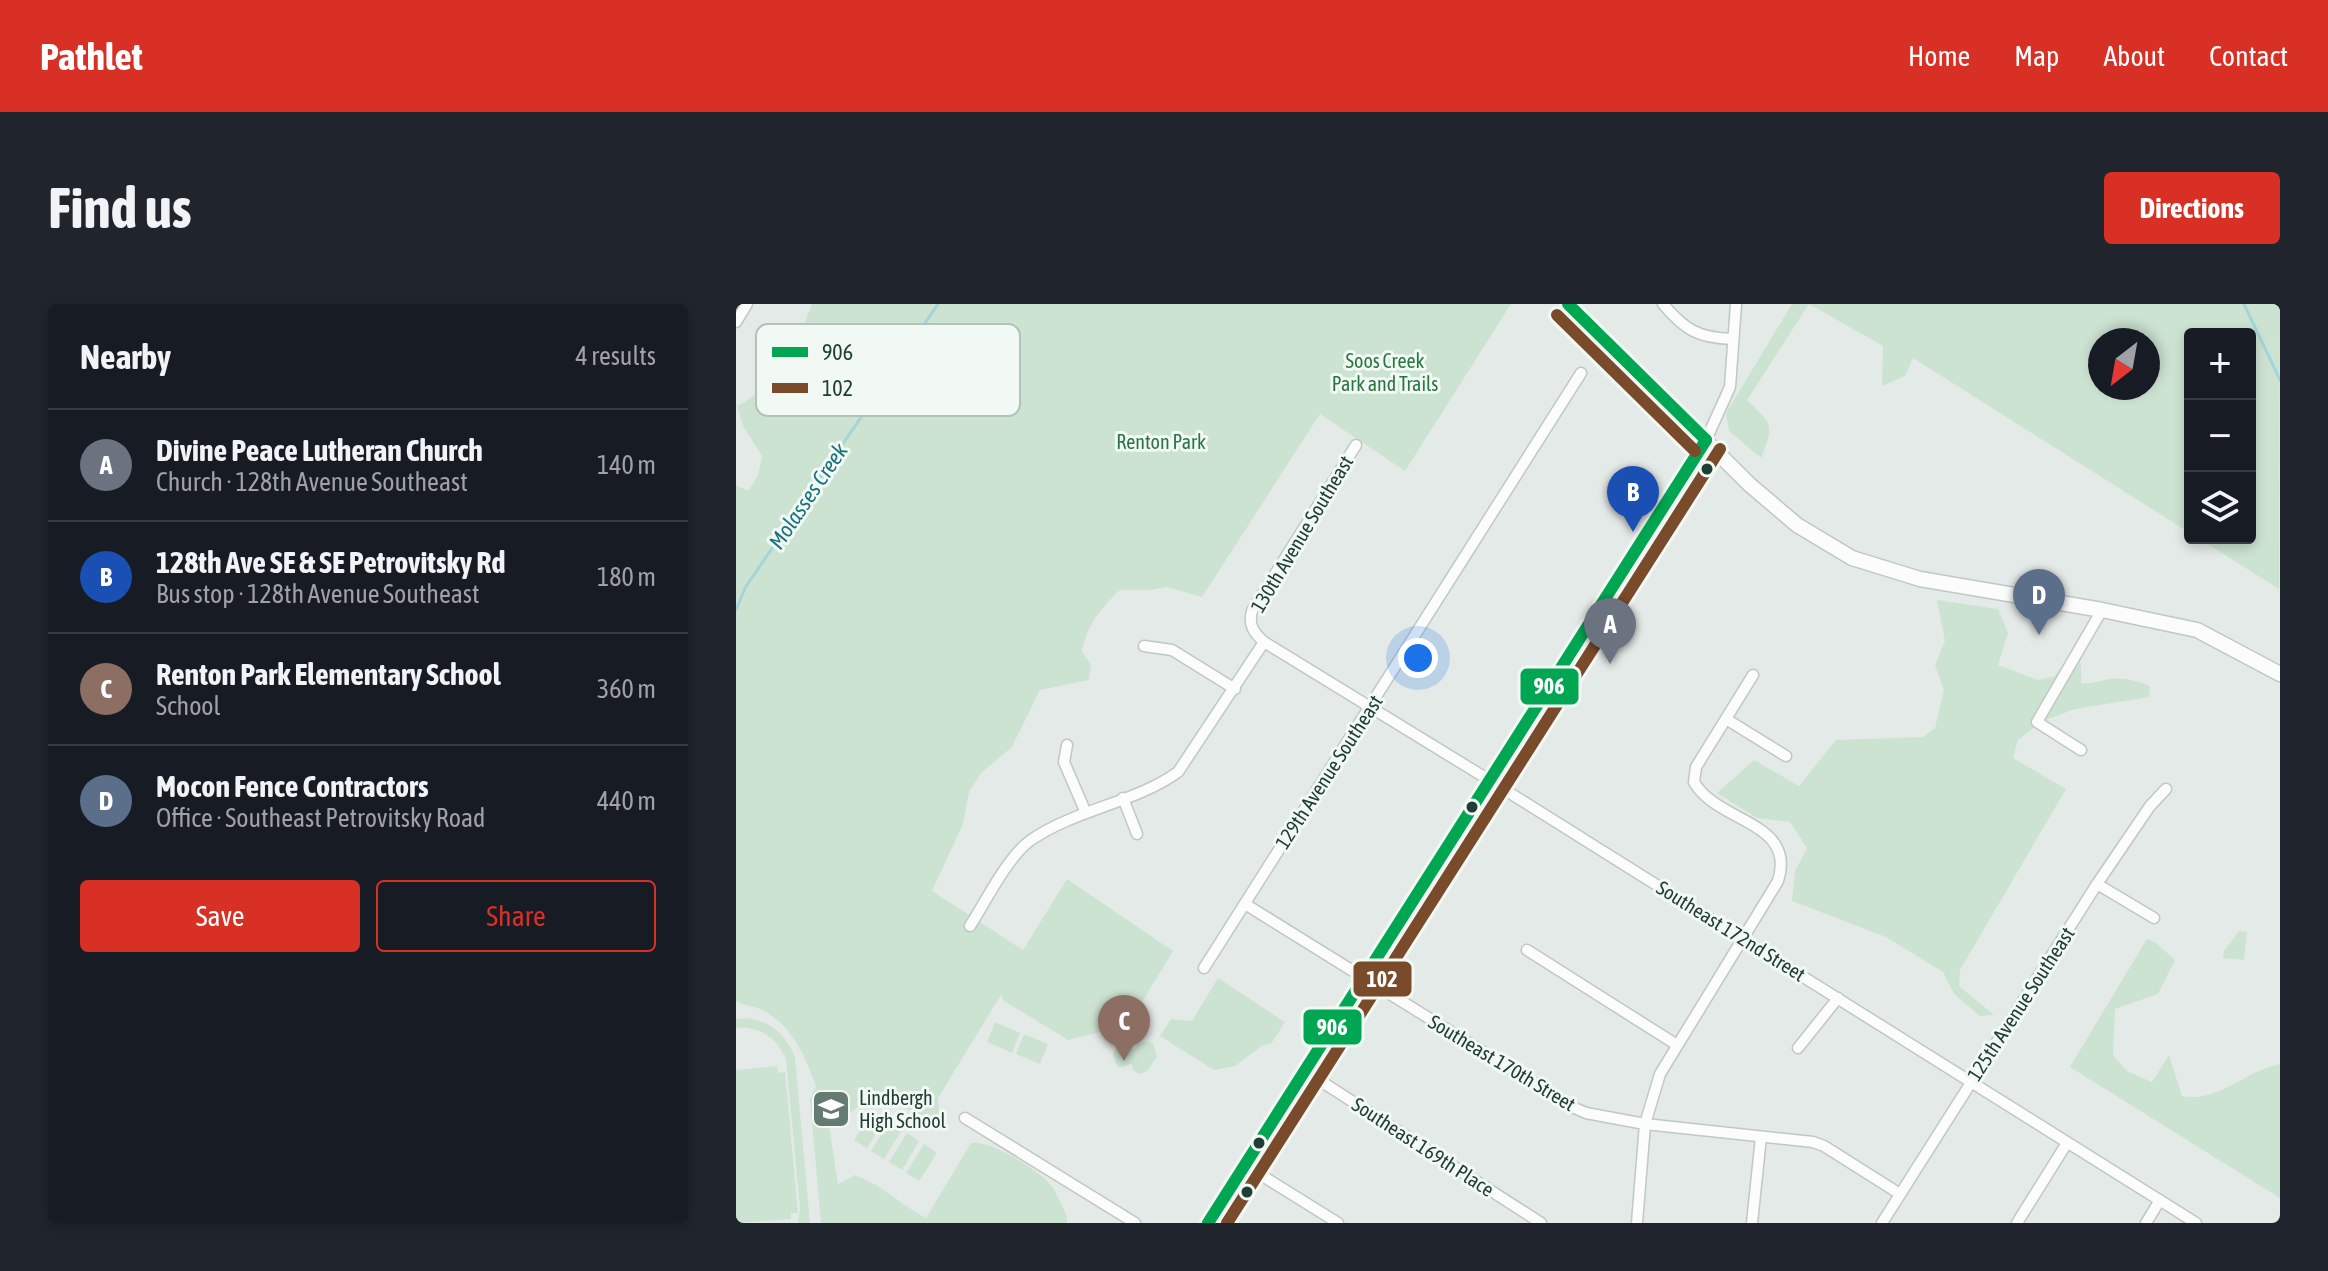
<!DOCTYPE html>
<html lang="en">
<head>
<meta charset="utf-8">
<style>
  body { margin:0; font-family:"Asap Condensed",sans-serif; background:#20242c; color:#f1f3f6 }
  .controls { position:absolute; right:24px; top:24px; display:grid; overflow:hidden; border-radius:8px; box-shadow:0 4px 12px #0003 }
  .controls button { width:72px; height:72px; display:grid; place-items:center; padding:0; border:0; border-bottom:2px solid #363941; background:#171b24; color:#f1f3f6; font:40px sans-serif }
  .compass { position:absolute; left:1352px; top:24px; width:72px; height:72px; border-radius:50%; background:#171b24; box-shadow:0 4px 12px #0003; rotate:211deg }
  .you { position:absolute; left:682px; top:354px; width:28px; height:28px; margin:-20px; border:6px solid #fff; border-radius:50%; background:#1a73e8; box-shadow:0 0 0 12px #1a73e833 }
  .badge { display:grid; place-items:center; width:52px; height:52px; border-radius:50%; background:#d93025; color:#fff; font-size:26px; font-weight:700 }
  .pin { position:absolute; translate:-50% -66px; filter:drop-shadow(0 2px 4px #0008) }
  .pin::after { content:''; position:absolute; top:42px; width:28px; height:24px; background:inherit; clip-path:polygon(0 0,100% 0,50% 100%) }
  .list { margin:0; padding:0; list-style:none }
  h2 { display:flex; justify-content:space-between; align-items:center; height:104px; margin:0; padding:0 32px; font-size:34px }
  h2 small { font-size:26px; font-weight:400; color:#9ea1a6 }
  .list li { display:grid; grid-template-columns:52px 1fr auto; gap:24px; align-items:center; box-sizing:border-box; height:112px; padding:0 32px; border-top:2px solid #363941 }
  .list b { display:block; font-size:30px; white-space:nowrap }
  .list p { margin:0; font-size:26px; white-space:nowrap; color:#9ea1a6 }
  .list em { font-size:26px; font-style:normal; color:#9ea1a6 }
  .actions { display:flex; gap:16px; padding:24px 32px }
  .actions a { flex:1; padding:18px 0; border:2px solid #d93025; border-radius:8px; text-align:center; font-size:28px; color:#d93025 }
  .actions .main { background:#d93025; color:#fff }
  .icon { flex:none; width:44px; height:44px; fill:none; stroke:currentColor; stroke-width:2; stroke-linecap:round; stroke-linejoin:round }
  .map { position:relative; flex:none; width:1544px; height:919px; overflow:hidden; border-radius:8px }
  header { display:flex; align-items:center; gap:48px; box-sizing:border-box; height:112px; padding:0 40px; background:#d93025; color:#fff }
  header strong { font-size:38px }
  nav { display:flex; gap:44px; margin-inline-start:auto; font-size:28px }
  .intro { display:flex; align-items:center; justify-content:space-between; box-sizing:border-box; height:192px; padding:0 48px }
  h1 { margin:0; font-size:56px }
  .button { padding:20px 36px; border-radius:8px; background:#d93025; color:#fff; font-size:28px; font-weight:700 }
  main { display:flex; gap:48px; padding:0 48px }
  aside { flex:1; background:#171b24; border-radius:8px; box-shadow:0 4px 12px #0003 }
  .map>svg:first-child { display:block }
  .green { fill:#cde3d2; fill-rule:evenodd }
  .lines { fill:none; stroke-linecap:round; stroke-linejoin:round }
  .stream { stroke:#a4d5d9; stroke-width:3 }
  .street-casing { stroke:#c1c7c4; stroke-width:13 }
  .secondary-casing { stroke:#bfc8c4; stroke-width:17 }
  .street { stroke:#fbfcfb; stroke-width:10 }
  .secondary { stroke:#fbfcfb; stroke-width:14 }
  .bus-1-casing { stroke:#f2f9f5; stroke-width:18 }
  .bus-2-casing { stroke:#f2f9f5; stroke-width:18 }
  .bus-1 { stroke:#00a651; stroke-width:12 }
  .bus-2 { stroke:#7a4b2a; stroke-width:12 }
  .bus-dot { fill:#213e34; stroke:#f2f9f5; stroke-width:3 }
  .labels { text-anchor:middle; stroke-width:6; stroke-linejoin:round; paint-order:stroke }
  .park-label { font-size:20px; fill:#2a7643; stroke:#f2f9f5 }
  .street-label { font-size:20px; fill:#213e34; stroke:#f2f9f5 }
  .poi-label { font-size:20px; fill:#213e34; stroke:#f2f9f5; text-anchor:start }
  .water-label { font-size:22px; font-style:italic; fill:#19717c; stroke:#f2f9f5 }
  .key { fill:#f2f9f5; stroke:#b3c1bb; stroke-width:2 }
  .key-label { font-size:22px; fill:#213e34 }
  .line-badge { stroke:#f2f9f5; stroke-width:3 }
  .badge-label { font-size:22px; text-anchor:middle; font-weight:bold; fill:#fff }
</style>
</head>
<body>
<header>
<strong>Pathlet</strong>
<nav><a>Home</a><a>Map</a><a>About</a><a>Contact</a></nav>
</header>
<div class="intro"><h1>Find us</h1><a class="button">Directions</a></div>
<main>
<aside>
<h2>Nearby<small>4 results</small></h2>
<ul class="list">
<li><span class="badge" style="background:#6b7280">A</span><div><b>Divine Peace Lutheran Church</b><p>Church · 128th Avenue Southeast</p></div><em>140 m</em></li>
<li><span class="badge" style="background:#1a4fb4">B</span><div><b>128th Ave SE &amp; SE Petrovitsky Rd</b><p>Bus stop · 128th Avenue Southeast</p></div><em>180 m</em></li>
<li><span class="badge" style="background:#8d6e63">C</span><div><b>Renton Park Elementary School</b><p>School</p></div><em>360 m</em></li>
<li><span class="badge" style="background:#5c6f8a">D</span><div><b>Mocon Fence Contractors</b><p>Office · Southeast Petrovitsky Road</p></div><em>440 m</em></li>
</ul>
<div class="actions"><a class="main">Save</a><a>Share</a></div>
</aside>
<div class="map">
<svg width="1544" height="919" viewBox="0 0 1544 919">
  <rect width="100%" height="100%" fill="#e4eae7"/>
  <g class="green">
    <path d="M76,0H775L669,167L584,110L466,293L431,283L414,286H384C365,304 351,321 346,347L355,361L353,376L304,386L276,443L245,469L233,488L227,520L196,587L287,646L331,575L437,647L392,721L332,736L268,697L265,691L202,794L204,822L136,786C123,804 115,813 92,814L102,880L119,871C146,881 165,901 190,914L235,839C253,835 301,865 313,879C321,888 326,902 331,913V919H85L74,795L80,782C69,752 56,720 24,705C16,702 8,702 0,697V181L12,187L22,172L26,152L7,122L1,102C42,82 61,40 76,0Z"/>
    <path d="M1056,0H1544L1543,285L1462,234H1514V30H1454V229L1177,54L1169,72L1146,82L1147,42L1073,0L1011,96C1036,121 1039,119 1025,154L993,127L990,109ZM1412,36V84H1364V36Z"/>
    <path d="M1201,296L1262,305L1272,329L1262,361L1301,376L1319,372L1337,348L1345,361V379C1356,380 1363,377 1373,375C1386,373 1402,377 1414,382L1413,393L1339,405L1307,417L1282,436L1277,454L1330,485L1224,666L1223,682L1258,711L1244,712L1218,690L1207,668L1150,633L1056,597L1059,567L1071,544L1054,518L1021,514L981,489L1018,456L1063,482L1100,436L1187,433L1199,424L1208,386L1199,361L1209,337Z"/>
    <path d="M1503,627L1511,628L1508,656L1487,654L1488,647Z"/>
    <path d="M1411,635L1420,639L1439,656L1422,690L1379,705L1377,751L1391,767L1416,778L1433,751L1446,792C1483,799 1510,766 1544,760V894L1334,763Z"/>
    <path d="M482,674L549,718L535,740L527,741L499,762L478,766L424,732L435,715L456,717Z"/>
    <path d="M11,714C35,718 51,731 59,754L74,919H62L64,904L50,756C42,734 24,722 0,724V715Z"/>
    <path d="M259,718L284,729L276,749L251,738Z"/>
    <path d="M288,730L312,740L304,760L280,750Z"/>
    <path d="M412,737L417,740L421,753L410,768L403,770L397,766L396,760L384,763L380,760L377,750L380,745L392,743L398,746L402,740Z"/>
    <path d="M41,762L42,769L49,768L62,909H55V915L0,919V766Z"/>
    <path d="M136,808L149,816L131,844L118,836Z"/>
    <path d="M153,818L166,826L148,855L135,847Z"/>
    <path d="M171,829L183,837L166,866L153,858Z"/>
    <path d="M188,840L201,849L183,877L170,869Z"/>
  </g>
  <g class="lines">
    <g class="stream">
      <path d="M1508,0L1544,76"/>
      <path d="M0,306L9,284L202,0"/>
    </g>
    <g class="street-casing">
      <g id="street">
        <path d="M927,0C949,26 962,34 997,35"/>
        <path d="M0,18L11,0"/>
        <path d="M970,136L994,83L1000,0"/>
        <path d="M528,338L745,471L1460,919"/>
        <path d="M408,342L436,346L499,385"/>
        <path d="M990,415L1050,452"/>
        <path d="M331,441L328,458L350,509"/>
        <path d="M1345,446L1301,418L1366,306"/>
        <path d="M387,494L401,530"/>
        <path d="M1361,580L1418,614"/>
        <path d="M509,600L836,803L850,809L909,820L1077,838L1088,842L1164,890"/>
        <path d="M234,622C250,597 272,552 295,536C340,505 399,499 442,468L528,338C518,329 512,321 516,307L620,141"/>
        <path d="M791,646L941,741"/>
        <path d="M468,664L845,69"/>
        <path d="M1062,744L1102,694"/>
        <path d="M569,767L805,919"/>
        <path d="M229,814L399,919"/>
        <path d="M509,861L602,919"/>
        <path d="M901,919L909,820L924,770L1042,577C1061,517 981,519 958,478L960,463L1017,371"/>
        <path d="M1016,919L1025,833"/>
        <path d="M1146,919L1361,580L1414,502L1430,485"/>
        <path d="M1281,919L1331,839"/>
        <path d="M1410,919L1424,896"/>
      </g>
    </g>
    <g class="secondary-casing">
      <g id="secondary">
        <path d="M832,0L1014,181L1061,221L1116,254L1184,275L1366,306L1461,326L1544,370"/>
        <path d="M472,919L970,136"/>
      </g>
    </g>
    <use href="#street" class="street"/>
    <use href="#secondary" class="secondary"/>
    <g class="bus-1-casing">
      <g id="bus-1">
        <path d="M832,0L970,136"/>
        <path d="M472,919L970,136"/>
      </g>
    </g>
    <g class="bus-2-casing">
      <g id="bus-2">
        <path d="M821,11L959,147"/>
        <path d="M491,919L984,145"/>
      </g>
    </g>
    <use href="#bus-1" class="bus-1"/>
    <use href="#bus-2" class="bus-2"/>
  </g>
  <defs>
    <g id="school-square" transform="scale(2)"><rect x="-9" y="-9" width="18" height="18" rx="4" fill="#657a73" stroke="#f2f9f5"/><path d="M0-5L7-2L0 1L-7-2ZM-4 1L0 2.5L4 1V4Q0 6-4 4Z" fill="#fff"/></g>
  </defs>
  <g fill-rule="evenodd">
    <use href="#school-square" x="95" y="805"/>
  </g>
  <g class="bus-dot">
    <circle cx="971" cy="165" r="7"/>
    <circle cx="736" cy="503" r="7"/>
    <circle cx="523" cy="839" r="7"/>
    <circle cx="511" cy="888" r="7"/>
  </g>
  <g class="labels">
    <g class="park-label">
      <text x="649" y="64">Soos Creek<tspan x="649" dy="23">Park and Trails</tspan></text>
      <text x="425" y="145">Renton Park</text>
    </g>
    <g class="street-label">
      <text transform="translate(566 230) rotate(-59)" y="7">130th Avenue Southeast</text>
      <text transform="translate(593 468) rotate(-57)" y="7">129th Avenue Southeast</text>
      <text transform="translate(995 627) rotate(32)" y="7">Southeast 172nd Street</text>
      <text transform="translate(1285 700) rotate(-57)" y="7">125th Avenue Southeast</text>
      <text transform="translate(766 759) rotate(31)" y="7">Southeast 170th Street</text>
      <text transform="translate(687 843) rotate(33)" y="7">Southeast 169th Place</text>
    </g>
    <g class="poi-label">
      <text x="123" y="801">Lindbergh<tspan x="123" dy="23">High School</tspan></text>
    </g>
    <g class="water-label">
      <text transform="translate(72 192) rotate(-56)" y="8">Molasses Creek</text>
    </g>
  </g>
  <rect x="20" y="20" width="264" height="92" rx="12" class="key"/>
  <rect x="36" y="43" width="36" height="10" fill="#00a651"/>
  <rect x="36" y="79" width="36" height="10" fill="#7a4b2a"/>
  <g class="key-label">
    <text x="86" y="56">906</text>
    <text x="86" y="92">102</text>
  </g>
  <g class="line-badge">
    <rect x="783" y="363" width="61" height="39" rx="8" fill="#00a651"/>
    <rect x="616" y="656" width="61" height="38" rx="8" fill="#7a4b2a"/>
    <rect x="566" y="704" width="61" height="38" rx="8" fill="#00a651"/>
  </g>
  <g class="badge-label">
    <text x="813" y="390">906</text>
    <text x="646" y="683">102</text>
    <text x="596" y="731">906</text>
  </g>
</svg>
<div class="controls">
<button>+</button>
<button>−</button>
<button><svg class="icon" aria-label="layers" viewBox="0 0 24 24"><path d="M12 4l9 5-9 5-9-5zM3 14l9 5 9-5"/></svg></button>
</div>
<svg class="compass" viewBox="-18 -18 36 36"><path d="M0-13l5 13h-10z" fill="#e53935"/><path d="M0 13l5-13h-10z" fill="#9ea1a6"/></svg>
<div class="you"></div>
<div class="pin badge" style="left:874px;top:360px;background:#6b7280">A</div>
<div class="pin badge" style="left:897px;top:228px;background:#1a4fb4">B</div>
<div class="pin badge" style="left:388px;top:757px;background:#8d6e63">C</div>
<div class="pin badge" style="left:1303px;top:331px;background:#5c6f8a">D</div>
</div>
</main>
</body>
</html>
